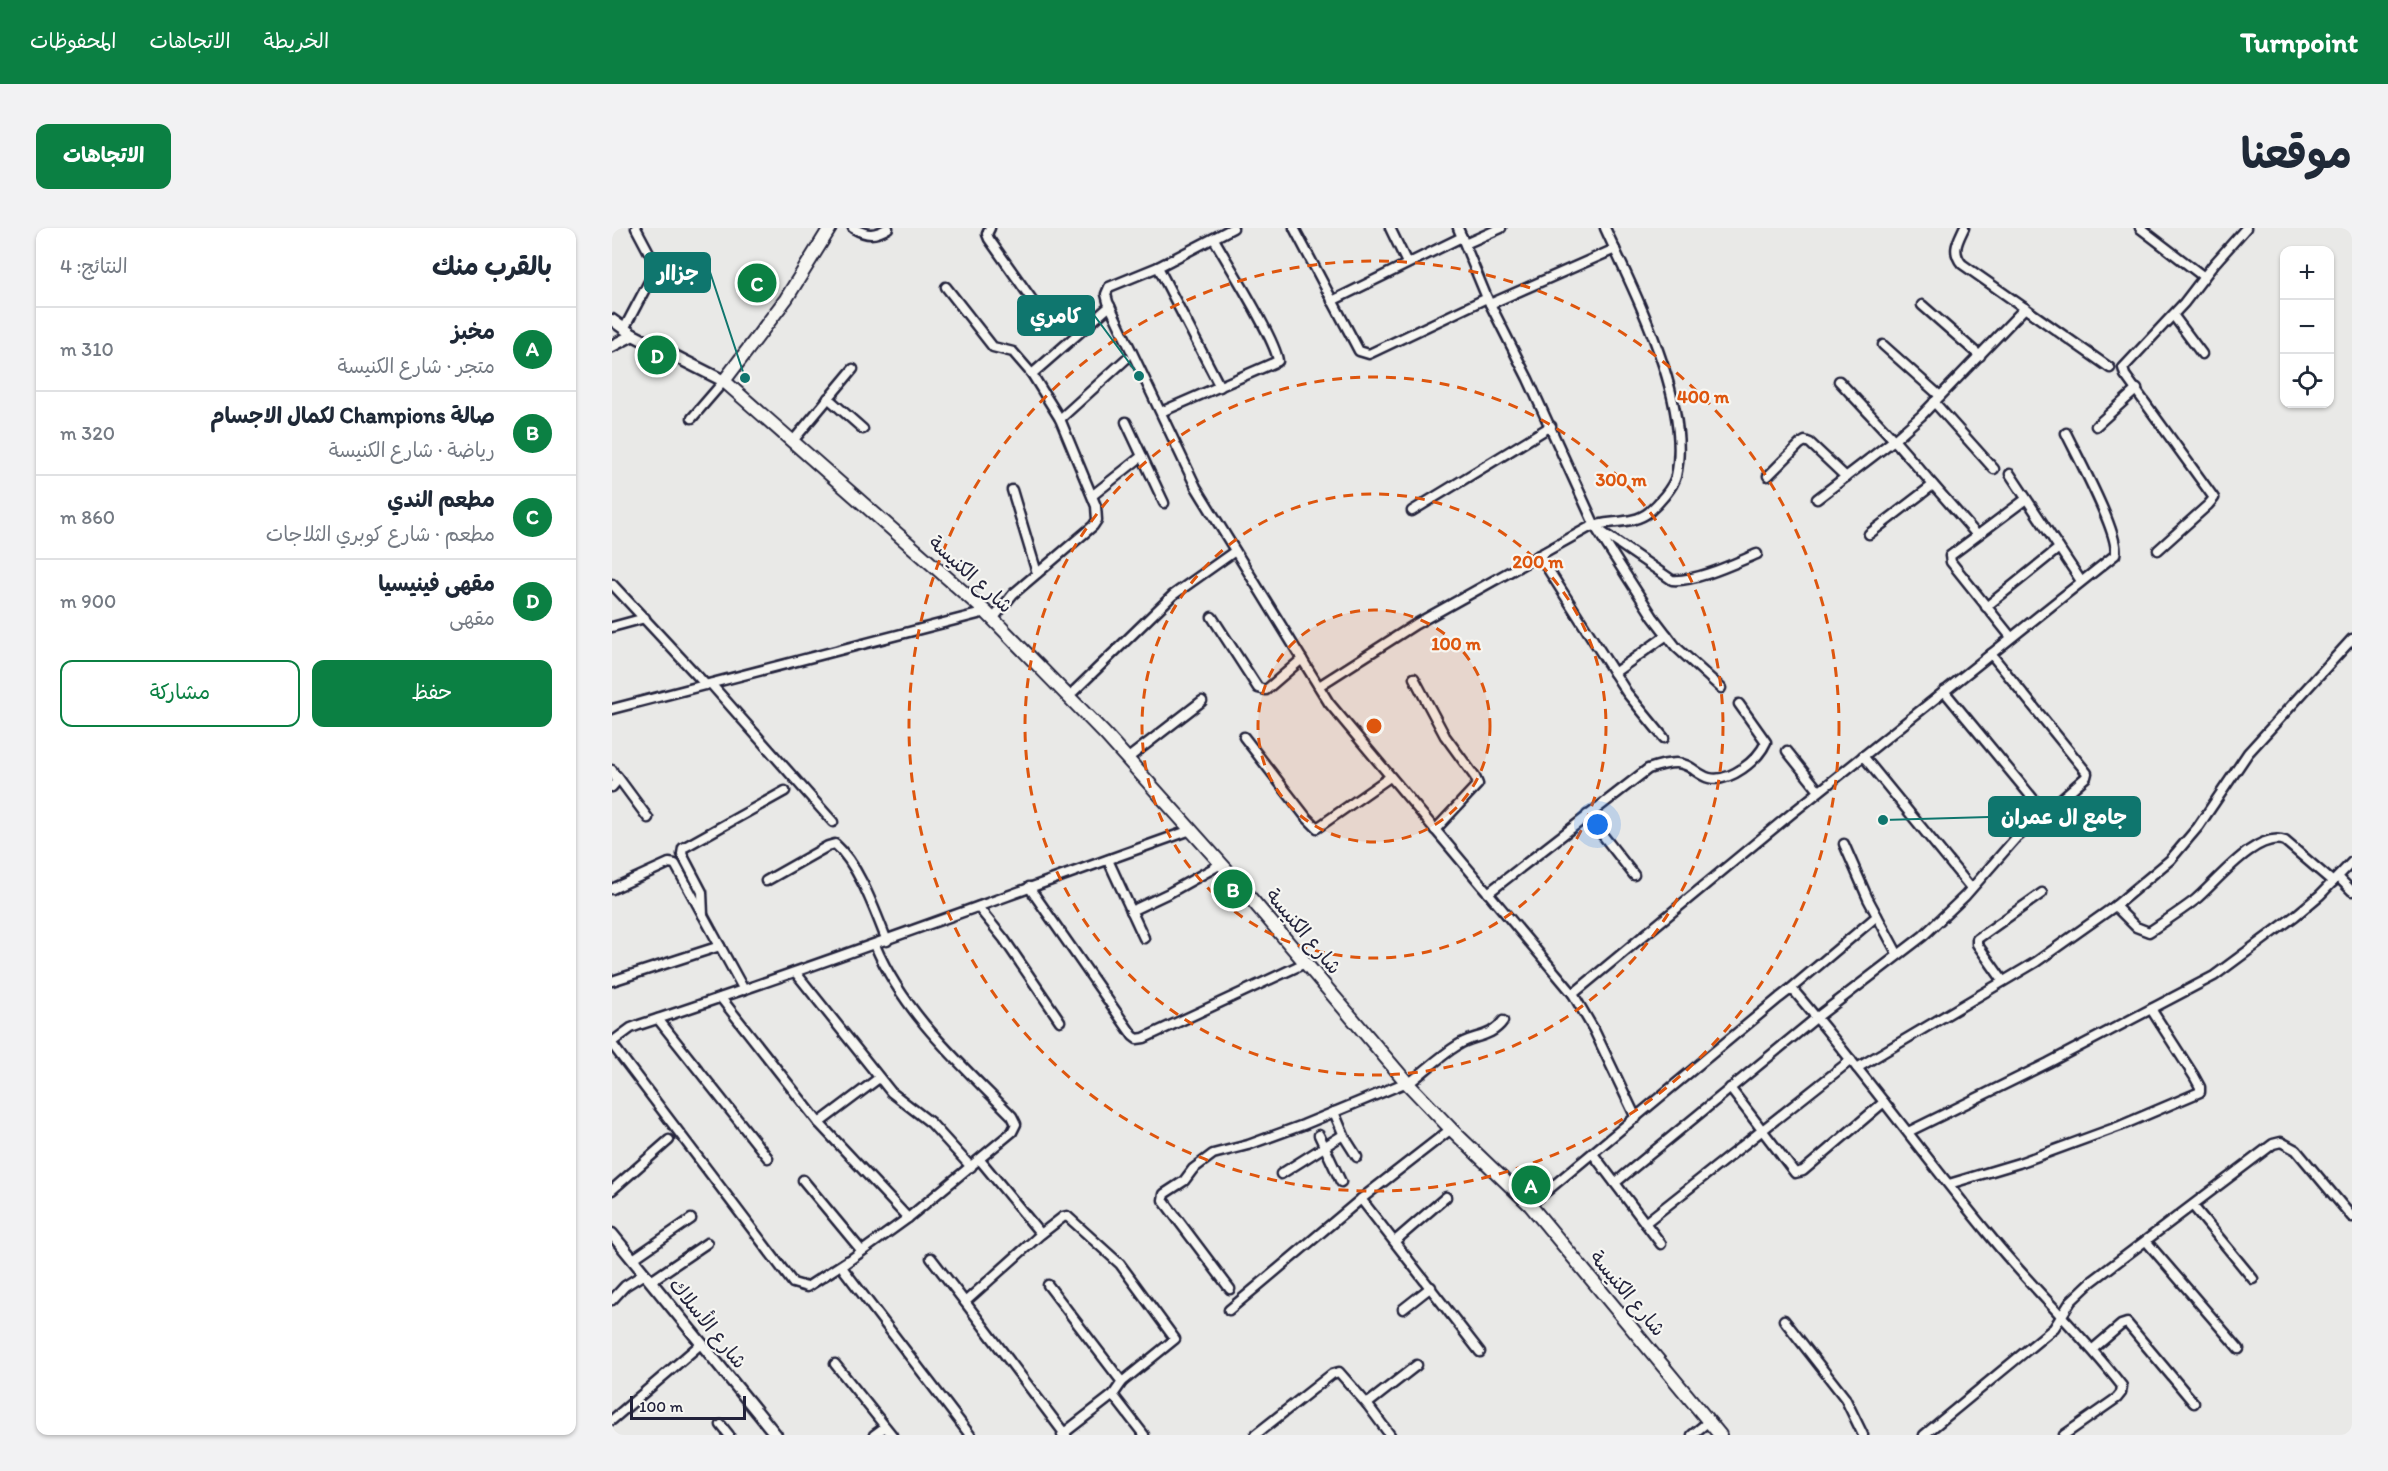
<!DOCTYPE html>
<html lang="ar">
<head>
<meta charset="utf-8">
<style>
  body { margin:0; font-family:Itim,"Playpen Sans Arabic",sans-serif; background:#f2f2f3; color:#1f2937; direction:rtl }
  .controls { position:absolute; right:18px; top:18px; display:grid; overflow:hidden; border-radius:12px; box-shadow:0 2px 4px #0004 }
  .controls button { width:54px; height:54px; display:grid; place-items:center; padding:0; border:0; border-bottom:2px solid #e0e1e3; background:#fff; color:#1f2937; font:30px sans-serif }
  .scale { position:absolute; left:18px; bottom:15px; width:116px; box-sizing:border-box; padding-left:6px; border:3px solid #22223b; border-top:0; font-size:16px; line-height:21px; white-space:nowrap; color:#22223b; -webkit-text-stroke:4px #f6f6f2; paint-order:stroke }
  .you { position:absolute; left:986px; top:597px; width:21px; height:21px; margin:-15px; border:4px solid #fff; border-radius:50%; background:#1a73e8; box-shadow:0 0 0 9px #1a73e833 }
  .badge { display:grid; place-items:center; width:39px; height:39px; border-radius:50%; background:#0b8043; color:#fff; font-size:20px; font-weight:700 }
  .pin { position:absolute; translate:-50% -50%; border:3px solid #fff; box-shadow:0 2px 6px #0006 }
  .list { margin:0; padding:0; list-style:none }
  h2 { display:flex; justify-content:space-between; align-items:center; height:78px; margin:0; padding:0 24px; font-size:26px }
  h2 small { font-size:20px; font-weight:400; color:#747a83 }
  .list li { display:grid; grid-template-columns:39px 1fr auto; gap:18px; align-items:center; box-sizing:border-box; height:84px; padding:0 24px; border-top:2px solid #e0e1e3 }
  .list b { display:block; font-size:22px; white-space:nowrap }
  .list p { margin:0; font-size:20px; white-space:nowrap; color:#747a83 }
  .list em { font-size:20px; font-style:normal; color:#747a83 }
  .actions { display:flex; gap:12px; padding:18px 24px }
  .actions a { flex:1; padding:14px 0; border:2px solid #0b8043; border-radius:12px; text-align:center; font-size:21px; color:#0b8043 }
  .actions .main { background:#0b8043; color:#fff }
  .icon { flex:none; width:33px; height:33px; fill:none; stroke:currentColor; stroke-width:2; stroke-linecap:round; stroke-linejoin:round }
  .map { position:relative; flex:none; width:1740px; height:1207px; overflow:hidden; direction:ltr; border-radius:12px }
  header { display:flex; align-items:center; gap:36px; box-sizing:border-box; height:84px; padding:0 30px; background:#0b8043; color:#fff }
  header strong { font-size:28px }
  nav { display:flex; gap:33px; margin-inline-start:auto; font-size:21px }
  .intro { display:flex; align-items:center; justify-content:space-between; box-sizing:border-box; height:144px; padding:0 36px }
  h1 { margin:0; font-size:42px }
  .button { padding:15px 27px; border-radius:12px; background:#0b8043; color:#fff; font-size:21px; font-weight:700 }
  main { display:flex; gap:36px; padding:0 36px }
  aside { flex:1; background:#fff; border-radius:12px; box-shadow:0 2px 4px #0004 }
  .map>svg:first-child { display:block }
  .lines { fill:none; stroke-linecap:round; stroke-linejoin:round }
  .minor-casing { stroke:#22223b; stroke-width:13 }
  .tertiary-casing { stroke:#22223b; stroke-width:15 }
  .secondary-casing { stroke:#22223b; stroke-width:16 }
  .minor { stroke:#f6f6f2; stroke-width:8 }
  .tertiary { stroke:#f6f6f2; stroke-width:10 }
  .secondary { stroke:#f6f6f2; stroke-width:12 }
  .ring { fill:none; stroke:#de560e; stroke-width:3; stroke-dasharray:10 8 }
  .labels { text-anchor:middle; stroke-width:4.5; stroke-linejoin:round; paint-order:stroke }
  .street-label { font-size:20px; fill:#22223b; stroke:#f6f6f2 }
  .centre { fill:#de560e; stroke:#f6f6f2; stroke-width:3 }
  .ring-label { font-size:18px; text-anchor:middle; font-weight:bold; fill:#de560e; stroke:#f6f6f2; stroke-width:4.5; stroke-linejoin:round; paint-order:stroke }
  .leader { fill:none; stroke:#0f766e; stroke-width:2 }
  .callout-dot { fill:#0f766e; stroke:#f6f6f2; stroke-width:2 }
  .callout { fill:#0f766e; stroke:#0f766e; stroke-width:2 }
  .callout-label { font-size:21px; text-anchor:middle; font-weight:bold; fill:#fff }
</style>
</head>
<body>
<header>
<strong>Turnpoint</strong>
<nav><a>الخريطة</a><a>الاتجاهات</a><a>المحفوظات</a></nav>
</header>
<div class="intro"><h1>موقعنا</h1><a class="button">الاتجاهات</a></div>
<main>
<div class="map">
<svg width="1740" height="1207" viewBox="0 0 1740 1207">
  <rect width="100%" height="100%" fill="#e9e9e7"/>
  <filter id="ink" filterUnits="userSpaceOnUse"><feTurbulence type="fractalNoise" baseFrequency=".0167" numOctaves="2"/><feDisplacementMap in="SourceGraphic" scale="12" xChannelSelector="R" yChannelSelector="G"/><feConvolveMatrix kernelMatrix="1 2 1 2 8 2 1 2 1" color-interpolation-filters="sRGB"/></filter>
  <g filter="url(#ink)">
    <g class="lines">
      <g class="minor-casing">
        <g id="minor">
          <path d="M241,0C255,8 263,8 276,0"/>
          <path d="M378,0L375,6L377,11L433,90"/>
          <path d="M621,0L546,39L497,59L494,66L496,74L584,259L717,475L961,766L982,802L1024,890"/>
          <path d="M682,0L747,123L757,126L875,70"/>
          <path d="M778,0L795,35"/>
          <path d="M846,0L875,70L916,151L984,300L1041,389L1064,419L1109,460"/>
          <path d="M1352,0C1346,13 1339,23 1350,36L1498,140"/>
          <path d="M1528,0L1592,49"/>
          <path d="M853,16L889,0"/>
          <path d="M546,39L608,159"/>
          <path d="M334,59L381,119L401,124L420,146L448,191L484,278L485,292L481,298L401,366L381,391"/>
          <path d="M720,73L850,9"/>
          <path d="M878,76L1003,21"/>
          <path d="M1310,77L1368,128"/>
          <path d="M1561,87L1590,126"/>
          <path d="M12,101L42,44L41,32L24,0"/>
          <path d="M1271,117L1328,168"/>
          <path d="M420,146L498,78"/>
          <path d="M1227,153L1282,212L1365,307"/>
          <path d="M216,170L251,201"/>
          <path d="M1322,174L1382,241"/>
          <path d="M549,184L666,133C664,112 615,34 602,11"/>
          <path d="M80,190L112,153"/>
          <path d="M448,191L514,131"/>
          <path d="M514,194L552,275"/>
          <path d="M1484,198L1525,161"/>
          <path d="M180,214L241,141"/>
          <path d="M1398,246L1469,353"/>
          <path d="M1156,248L1188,216L1193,213L1198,215L1234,249"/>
          <path d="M400,262L425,345"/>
          <path d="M481,267L530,228"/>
          <path d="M1205,271L1282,212L1309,188L1413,80"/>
          <path d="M800,283L939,198"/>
          <path d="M987,302L1060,352C1084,354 1123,335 1145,326"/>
          <path d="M1257,306L1321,257"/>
          <path d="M1546,322L1596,277L1602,270L1513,147L1511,140L1572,75L1602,36L1634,0"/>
          <path d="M927,327L1015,465L1052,510"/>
          <path d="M0,356L94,457"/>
          <path d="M1374,379L1447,320"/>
          <path d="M600,389L646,460L654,462L690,431"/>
          <path d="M0,399L33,390"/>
          <path d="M1399,409L1339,334L1338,328L1414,271"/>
          <path d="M1002,445L1055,407"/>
          <path d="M802,450L833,508L863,549L866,556L823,602"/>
          <path d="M99,456L221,594"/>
          <path d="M707,458L804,396L976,300C994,291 1020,298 1037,284C1046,276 1061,260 1064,248C1080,175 1023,66 993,0"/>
          <path d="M1332,463L1432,584"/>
          <path d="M457,468L561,367L623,323"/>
          <path d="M0,481L374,384"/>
          <path d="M632,509L694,589L705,600L778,549"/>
          <path d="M1175,523L1207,563"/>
          <path d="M1251,528L1359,660"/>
          <path d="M515,531L590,473"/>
          <path d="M0,542L5,553L0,559"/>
          <path d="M5,548L36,590"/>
          <path d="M975,587L1022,647"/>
          <path d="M1232,616L1256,671L1286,727"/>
          <path d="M496,632L532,710"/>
          <path d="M1726,649L1740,663"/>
          <path d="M154,653L216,618L223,616C247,637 263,683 275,713"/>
          <path d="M417,659L521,808L525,811L532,810L693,735"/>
          <path d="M0,661L57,635L63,636L132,762"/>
          <path d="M876,665L1036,541C1045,538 1054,535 1064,535C1078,535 1085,547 1097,550C1118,555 1146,532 1154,514L1127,476"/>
          <path d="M1503,678L1524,699L1537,704C1553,693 1569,683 1583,672C1603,656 1644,602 1673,613L1721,654"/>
          <path d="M366,679L392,711L448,793"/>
          <path d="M519,683L557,665L609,636"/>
          <path d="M91,687L90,664L70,626L71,620L173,563"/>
          <path d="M263,717C292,786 349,836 400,888L404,896L400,904L296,990L231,1037L232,1042L358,1207"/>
          <path d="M184,745L279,864L319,895L359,939"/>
          <path d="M0,753L108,718"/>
          <path d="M1391,753L1365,716V711L1430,665"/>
          <path d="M1176,763L1265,688"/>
          <path d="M961,766L1179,586L1503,327C1509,308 1464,226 1454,205"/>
          <path d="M109,770L207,895L296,990"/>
          <path d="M46,791L156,930"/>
          <path d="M0,814L19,800L27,797C213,736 395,667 579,602"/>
          <path d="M0,816L181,1055L195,1059L235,1033"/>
          <path d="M1245,840L1424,734L1503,678L1558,632L1586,599L1636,525L1740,411"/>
          <path d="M796,856C813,843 828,828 846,817C861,807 879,810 891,793"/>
          <path d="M1118,860L1183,945L1191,943L1272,874"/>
          <path d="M722,884L733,910L745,929"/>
          <path d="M207,895L267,850"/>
          <path d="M1296,904L1436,835L1602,748L1683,688L1708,667L1740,634"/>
          <path d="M707,907L729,954"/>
          <path d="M981,926L1049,1016"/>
          <path d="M368,932L429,1006"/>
          <path d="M669,946L731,907"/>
          <path d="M191,952L249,1022"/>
          <path d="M1003,955L1204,790L1311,708L1353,668L1403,611L1474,549L1475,545L1471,540L1379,426"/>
          <path d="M1337,956L1407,935L1508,898L1588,864V859L1582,848L1539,781"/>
          <path d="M0,962L57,912"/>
          <path d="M749,971L868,1124"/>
          <path d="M918,977L1167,770L1176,763H1182C1250,842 1311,927 1378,1008C1420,1060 1469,1105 1510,1158L1509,1165L1505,1170L1452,1207"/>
          <path d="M1581,978L1641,1051"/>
          <path d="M1033,995L1239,832"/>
          <path d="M783,1013L834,969"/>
          <path d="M1534,1013L1627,1121"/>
          <path d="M319,1030L353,1074"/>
          <path d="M21,1031L79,991"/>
          <path d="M39,1053L95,1015"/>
          <path d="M436,1057L510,1154"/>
          <path d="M618,1061L551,972L552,966L572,953L581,941L601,926L636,917L691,897L795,854"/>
          <path d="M0,1072L13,1058L32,1046"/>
          <path d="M791,1081L819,1059"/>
          <path d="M617,1082L749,971L839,901"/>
          <path d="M1172,1092L1233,1170L1251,1207"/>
          <path d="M1481,1121L1509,1097L1515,1095L1582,1175"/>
          <path d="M223,1136L280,1207"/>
          <path d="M501,1167L532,1207"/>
          <path d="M755,1176L805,1137"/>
          <path d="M0,1192L90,1115"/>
          <path d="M109,1197L117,1207"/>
          <path d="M262,1207L273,1199"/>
          <path d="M450,1207L452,1205L501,1167L510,1154L563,1111L508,1036L455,988L451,989L429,1006L353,1074L452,1205L454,1207"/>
          <path d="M643,1207L720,1146L727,1144L755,1176L778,1207"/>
          <path d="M1080,1207L1097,1193"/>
          <path d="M1312,1207L1442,1100L1459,1073L1479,1054L1661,916L1669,914L1684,922L1740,989"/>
        </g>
      </g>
      <g class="tertiary-casing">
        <g id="tertiary">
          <path d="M0,92L21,107"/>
          <path d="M0,118L21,107L112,153"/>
          <path d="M0,1006L164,1207"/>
        </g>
      </g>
      <g class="secondary-casing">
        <path id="secondary" d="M218,0L174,71L112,153L374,384L493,506L613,640L796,856L839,901L918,977L1108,1207"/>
      </g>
      <use href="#minor" class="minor"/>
      <use href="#tertiary" class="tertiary"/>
      <use href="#secondary" class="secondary"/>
    </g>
  </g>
  <circle cx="762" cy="498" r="116" fill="#de560e" fill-opacity=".12"/>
  <g class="ring">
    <circle cx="762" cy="498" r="116"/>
    <circle cx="762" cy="498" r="232"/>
    <circle cx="762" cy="498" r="349"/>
    <circle cx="762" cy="498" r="465"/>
  </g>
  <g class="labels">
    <g class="street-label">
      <text transform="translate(359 346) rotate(42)" y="7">شارع الكنيسة</text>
      <text transform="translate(692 703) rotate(50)" y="7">شارع الكنيسة</text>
      <text transform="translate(1016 1065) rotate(50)" y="7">شارع الكنيسة</text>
      <text transform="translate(96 1095) rotate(51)" y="7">شارع الأسلاك</text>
    </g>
  </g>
  <circle cx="762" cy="498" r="9" class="centre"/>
  <g class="ring-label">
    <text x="1091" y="175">400 m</text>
    <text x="1009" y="258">300 m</text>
    <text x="926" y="340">200 m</text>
    <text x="844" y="422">100 m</text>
  </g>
  <path class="leader" d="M133 150L98 44M527 148L482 87M1271 592L1377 589"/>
  <g class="callout-dot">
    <circle cx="133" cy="150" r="6"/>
    <circle cx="527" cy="148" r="6"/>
    <circle cx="1271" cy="592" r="6"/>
  </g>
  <g class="callout">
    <rect x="33" y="25" width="65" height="39" rx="6"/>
    <rect x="406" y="68" width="76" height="39" rx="6"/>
    <rect x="1377" y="569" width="151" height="39" rx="6"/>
  </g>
  <g class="callout-label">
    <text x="66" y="52">جزاار</text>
    <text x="444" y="95">كامري</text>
    <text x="1452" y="596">جامع ال عمران</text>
  </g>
</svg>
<div class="controls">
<button>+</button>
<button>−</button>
<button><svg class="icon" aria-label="locate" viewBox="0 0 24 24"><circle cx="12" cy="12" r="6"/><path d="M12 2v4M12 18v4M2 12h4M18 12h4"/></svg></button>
</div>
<div class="scale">100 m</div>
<div class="you"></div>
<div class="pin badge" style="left:919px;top:957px">A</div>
<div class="pin badge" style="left:621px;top:661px">B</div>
<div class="pin badge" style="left:145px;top:55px">C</div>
<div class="pin badge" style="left:45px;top:127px">D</div>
</div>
<aside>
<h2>بالقرب منك<small>النتائج: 4</small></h2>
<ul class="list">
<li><span class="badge">A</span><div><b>مخبز</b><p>متجر · شارع الكنيسة</p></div><em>310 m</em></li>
<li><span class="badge">B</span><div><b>صالة Champions لكمال الاجسام</b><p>رياضة · شارع الكنيسة</p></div><em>320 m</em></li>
<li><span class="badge">C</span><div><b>مطعم الندي</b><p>مطعم · شارع كوبري الثلاجات</p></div><em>860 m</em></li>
<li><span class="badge">D</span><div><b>مقهى فينيسيا</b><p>مقهى</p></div><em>900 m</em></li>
</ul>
<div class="actions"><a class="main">حفظ</a><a>مشاركة</a></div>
</aside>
</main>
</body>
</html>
